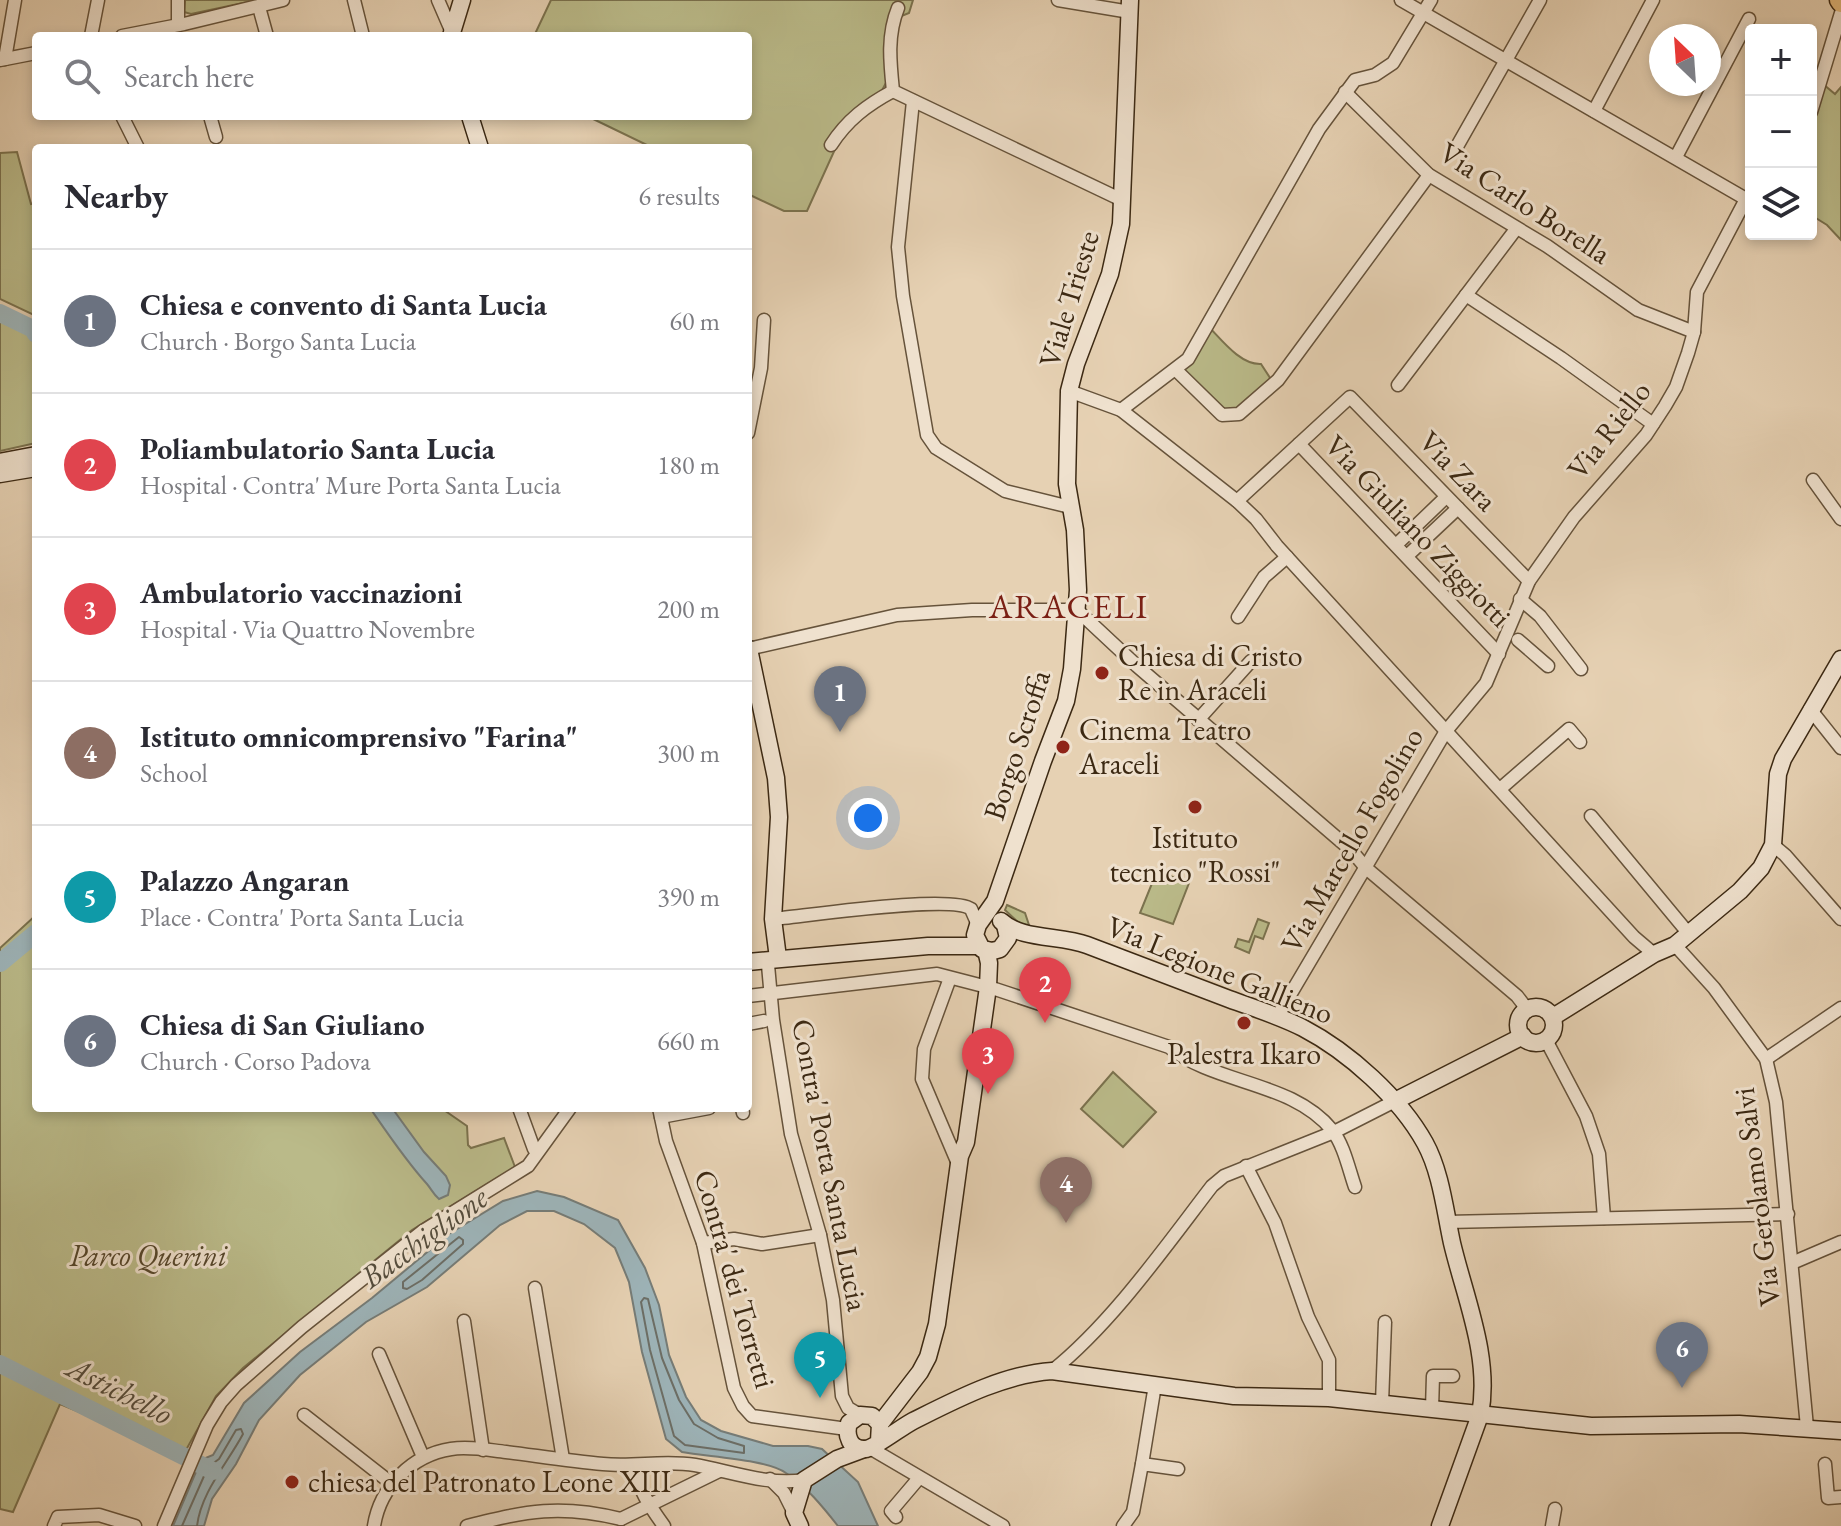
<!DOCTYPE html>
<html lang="en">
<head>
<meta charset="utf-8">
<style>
  body { margin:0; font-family:"EB Garamond",serif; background:#f7f7f7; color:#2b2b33 }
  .controls { position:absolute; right:24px; top:24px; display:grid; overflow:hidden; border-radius:8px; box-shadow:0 4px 12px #0003 }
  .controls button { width:72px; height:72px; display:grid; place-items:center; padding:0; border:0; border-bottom:2px solid #e1e1e2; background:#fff; color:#2b2b33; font:40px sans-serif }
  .compass { position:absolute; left:1649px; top:24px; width:72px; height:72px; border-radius:50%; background:#fff; box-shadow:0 4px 12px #0003; rotate:335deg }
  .you { position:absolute; left:868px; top:818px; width:28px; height:28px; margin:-20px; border:6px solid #fff; border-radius:50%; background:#1a73e8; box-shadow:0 0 0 12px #1a73e833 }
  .badge { display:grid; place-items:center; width:52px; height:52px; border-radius:50%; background:#8f2418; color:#fff; font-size:26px; font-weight:700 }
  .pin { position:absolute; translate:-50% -66px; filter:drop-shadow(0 2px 4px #0008) }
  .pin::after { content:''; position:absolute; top:42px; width:28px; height:24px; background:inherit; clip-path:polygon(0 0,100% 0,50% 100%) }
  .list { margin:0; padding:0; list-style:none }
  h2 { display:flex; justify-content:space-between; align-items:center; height:104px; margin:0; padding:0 32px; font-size:34px }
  h2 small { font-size:26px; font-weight:400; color:#7c7c81 }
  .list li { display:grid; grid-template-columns:52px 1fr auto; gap:24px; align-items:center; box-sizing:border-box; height:144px; padding:0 32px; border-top:2px solid #e1e1e2 }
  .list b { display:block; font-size:30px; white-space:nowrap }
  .list p { margin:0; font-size:26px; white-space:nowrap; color:#7c7c81 }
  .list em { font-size:26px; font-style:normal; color:#7c7c81 }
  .icon { flex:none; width:44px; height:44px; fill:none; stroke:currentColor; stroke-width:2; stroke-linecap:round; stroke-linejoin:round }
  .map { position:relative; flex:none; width:1841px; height:1526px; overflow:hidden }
  .search { position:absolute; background:#fff; box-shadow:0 4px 12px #0003; left:32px; top:32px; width:720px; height:88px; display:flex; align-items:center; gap:20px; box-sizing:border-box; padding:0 28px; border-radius:8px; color:#7c7c81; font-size:30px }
  .panel { position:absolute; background:#fff; box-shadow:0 4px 12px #0003; left:32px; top:144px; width:720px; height:968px; border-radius:8px }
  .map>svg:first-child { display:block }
  .green { fill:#baba89; stroke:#7b724e; stroke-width:2 }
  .water { fill:#9db4b9; stroke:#767c77; stroke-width:2 }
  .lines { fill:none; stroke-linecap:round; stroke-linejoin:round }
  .shore { stroke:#6c6e66; stroke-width:2 }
  .river { stroke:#9db4b9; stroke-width:18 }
  .street-casing { stroke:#66533b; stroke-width:15 }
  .secondary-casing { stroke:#3c2913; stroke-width:19 }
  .primary-casing { stroke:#3c2913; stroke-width:21 }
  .street { stroke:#efe1ce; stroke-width:12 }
  .secondary { stroke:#efe1ce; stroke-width:16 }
  .primary { stroke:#e3b87a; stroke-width:18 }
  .poi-dot { fill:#8f2418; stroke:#efe1ce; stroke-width:3 }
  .labels { text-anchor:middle; stroke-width:6; stroke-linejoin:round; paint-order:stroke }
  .street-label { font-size:30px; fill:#3c2913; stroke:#efe1ce }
  .poi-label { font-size:30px; fill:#3c2913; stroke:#efe1ce; text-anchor:start }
  .park-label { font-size:30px; font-style:italic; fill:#55462b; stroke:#efe1ce }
  .water-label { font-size:32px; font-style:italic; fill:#544c3c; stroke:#efe1ce }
  .quarter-label { font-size:34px; letter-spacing:2px; fill:#7a1f14; stroke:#efe1ce }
</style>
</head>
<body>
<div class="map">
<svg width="1841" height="1526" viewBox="0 0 1841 1526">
  <rect width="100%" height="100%" fill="#e6d1b3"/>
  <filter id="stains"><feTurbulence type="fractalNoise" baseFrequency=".0025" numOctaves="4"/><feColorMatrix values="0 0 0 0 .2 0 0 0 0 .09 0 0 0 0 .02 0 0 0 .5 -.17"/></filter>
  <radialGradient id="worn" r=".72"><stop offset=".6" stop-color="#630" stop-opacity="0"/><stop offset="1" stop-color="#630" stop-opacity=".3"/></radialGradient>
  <g class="green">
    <path d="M185,0H257L191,14L184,12Z"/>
    <path d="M551,0H913L909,13L899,17L890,75L875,104L846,125L807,211H784L748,194V148H653L587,116H748V36H534Z"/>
    <path d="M1823,84L1835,94L1841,87V240L1827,225L1811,215V125Z"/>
    <path d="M17,152L31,204L36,203V316L0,299V153Z"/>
    <path d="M0,318C17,326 31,330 36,349V443L0,451Z"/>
    <path d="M1207,325C1221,339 1240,365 1261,364L1274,384L1239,414L1222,415L1176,370Z"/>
    <path d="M1157,871L1189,883L1173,924L1140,913Z"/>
    <path d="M1007,905L1025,913L1029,925L1020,924L1005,910Z"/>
    <path d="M36,915V1108H441L467,1126L468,1145L471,1148L504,1138L515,1167L412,1230L243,1368L216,1396L181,1459L135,1435L60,1404L13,1512L0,1509V948Z"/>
    <path d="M1258,919L1269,923L1263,939L1255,936L1249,953L1235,947L1238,939L1249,942Z"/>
    <path d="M1113,1072L1156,1112L1123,1147L1081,1109Z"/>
  </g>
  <g class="water">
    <path d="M370,1108H392L424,1152L446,1176L450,1185L448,1195L439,1199C433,1194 432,1190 427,1184C406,1161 388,1134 370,1108Z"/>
    <path d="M537,1191L564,1197L618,1220L645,1268L659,1305L669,1355L686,1397L701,1420L721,1431L773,1446H808L822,1449L858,1482L878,1526H838C823,1507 806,1486 786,1473C766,1459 708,1457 682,1452L666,1439L642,1352L629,1282L615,1248L584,1224L554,1211H527L500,1225L427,1287L366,1322L300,1375L259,1420L236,1464L212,1499L204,1526H173L198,1467L203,1459L213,1455L244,1403L300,1352L372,1298L449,1234L503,1201Z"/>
  </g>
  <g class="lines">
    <g class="shore">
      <path d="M459,1237L463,1240V1244L422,1280L407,1289L403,1288V1282Z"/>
      <path d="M644,1298L648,1299L662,1358L679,1400L694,1424L718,1438L744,1446V1453L685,1445L674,1436L650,1350L641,1302Z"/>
      <path d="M182,1526L208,1467L219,1459L236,1430L241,1429L243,1434C227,1464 201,1492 197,1526"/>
    </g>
    <g class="river">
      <path d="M0,313L33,329L36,334"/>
      <path d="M0,963L36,933"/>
      <path d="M0,1364L213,1471"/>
    </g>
    <g class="street-casing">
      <g id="street">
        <path d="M178,0V25"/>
        <path d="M354,0L363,36"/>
        <path d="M438,0L451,30"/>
        <path d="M1058,0L1130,12"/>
        <path d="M1401,0L1746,199"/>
        <path d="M259,7L267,36"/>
        <path d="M898,8C887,35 890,62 893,91L1122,200"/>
        <path d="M91,36L98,0"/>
        <path d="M122,36L184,24L283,0"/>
        <path d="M5,59L15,0"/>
        <path d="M0,60L36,53"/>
        <path d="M1345,92L1429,175L1547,246L1638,310L1694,332"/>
        <path d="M913,101L898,247L903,296L927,435L936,448L1005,491L1070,507"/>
        <path d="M1594,111L1653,0"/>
        <path d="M1811,112L1841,13"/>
        <path d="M122,116L138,148"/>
        <path d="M210,116L216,137"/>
        <path d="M831,145C847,120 867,105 893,91"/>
        <path d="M1455,150L1540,0"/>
        <path d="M1676,157L1749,19"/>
        <path d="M1466,295L1561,358L1653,424"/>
        <path d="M1176,370L1222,415L1239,414L1278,380L1429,175"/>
        <path d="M1398,385L1516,229"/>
        <path d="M1069,391L1121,410L1237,501L1256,519L1277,546L1634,937L1654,954"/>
        <path d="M1121,410L1188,359L1319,129L1355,80L1375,75L1393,63L1431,0"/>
        <path d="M748,433L761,368L764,320"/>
        <path d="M1299,444L1499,654"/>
        <path d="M1813,480L1841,519"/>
        <path d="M1237,501L1350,397L1529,581"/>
        <path d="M1396,545L1446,497"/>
        <path d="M1407,556L1458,508"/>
        <path d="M1520,599L1540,616L1581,669"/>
        <path d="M1238,617L1264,577L1287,557"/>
        <path d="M1518,640L1548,666"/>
        <path d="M748,649L897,615L972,610H1077L1137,666L1351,850L1366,868L1517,996L1527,1009"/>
        <path d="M1810,709L1841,748"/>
        <path d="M1198,720L1251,661"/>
        <path d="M1500,789L1569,729L1580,742"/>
        <path d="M1591,816L1689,934"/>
        <path d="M1773,845L1785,855L1841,919"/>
        <path d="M773,919C806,916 952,894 971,909L978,925"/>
        <path d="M1675,945L1714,988L1766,1059L1776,1102L1807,1427"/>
        <path d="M768,965L773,1020L791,1134L820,1235L833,1300L842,1396L848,1408L860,1415"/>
        <path d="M950,978L924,1049L922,1079L959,1166"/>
        <path d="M748,996L937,974L995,989L1169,1047C1216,1085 1292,1081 1332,1130C1344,1145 1349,1170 1355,1187"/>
        <path d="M1277,1017L1446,731L1486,683L1529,581L1574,517L1646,435L1665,406L1676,387L1688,353L1694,332L1697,292L1746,199L1751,198"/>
        <path d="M748,1024L764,1021"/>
        <path d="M1546,1040L1586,1116L1599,1154L1604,1218"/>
        <path d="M1766,1059L1841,1008"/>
        <path d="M519,1108L534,1149"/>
        <path d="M659,1108L666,1141L703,1243L734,1388L743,1406L752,1416L847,1429"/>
        <path d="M742,1108L743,1113"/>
        <path d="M661,1117L709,1108"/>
        <path d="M1246,1166L1275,1223L1308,1317L1329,1360V1398"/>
        <path d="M1447,1222L1788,1214"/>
        <path d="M703,1243L734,1239L762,1244L820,1235"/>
        <path d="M1792,1263L1841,1242"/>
        <path d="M535,1288L563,1459"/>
        <path d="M464,1321L483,1450"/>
        <path d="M379,1354L423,1457"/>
        <path d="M1052,1371C1112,1323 1165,1247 1212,1186L1224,1176L1334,1132L1395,1101"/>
        <path d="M1382,1403L1385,1322"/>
        <path d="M1432,1409L1433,1376H1453"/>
        <path d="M304,1415L391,1483"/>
        <path d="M870,1448L1003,1526"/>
        <path d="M1142,1464L1155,1385"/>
        <path d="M1825,1464L1828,1498L1841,1497"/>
        <path d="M634,1465C637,1488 651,1508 664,1526"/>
        <path d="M770,1479L784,1493L794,1513"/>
        <path d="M896,1517L891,1511L919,1478"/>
        <path d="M621,1519L719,1471"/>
        <path d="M54,1526L58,1517L99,1515L135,1526"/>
        <path d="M164,1526L207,1425L221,1402L236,1385L302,1327L423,1231L528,1166L570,1108"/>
        <path d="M374,1526C380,1487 412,1455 451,1449C468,1446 488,1450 506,1452C538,1456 571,1461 603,1464C634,1467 665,1460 695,1465C729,1471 769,1486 804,1480"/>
        <path d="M467,1526C528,1511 559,1504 621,1519"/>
        <path d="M1123,1526L1133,1512L1142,1464L1178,1469"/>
        <path d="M1552,1526L1555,1509"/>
      </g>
    </g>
    <g class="secondary-casing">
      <g id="secondary">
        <path d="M451,36L462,0"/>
        <path d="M470,116L480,148"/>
        <path d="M0,462L36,455"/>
        <path d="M0,474L36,468"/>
        <path d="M749,649L776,778L779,817L773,919L778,958"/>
        <path d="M1001,921C1021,940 1060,935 1087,945C1134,963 1182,981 1229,999C1253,1008 1280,1016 1303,1028C1349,1052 1400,1098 1425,1143C1441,1172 1445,1211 1452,1243C1465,1298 1491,1357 1480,1415L1440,1526"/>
        <path d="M1005,925L1008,938L1000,949L993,951L982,949L975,935L978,925L995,901L1043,761L1066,701L1072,669L1078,590L1075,530L1067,484L1069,391L1076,364L1110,274L1121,224L1130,0"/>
        <path d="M748,962L928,946H979"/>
        <circle cx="1536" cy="1025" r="18"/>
        <path d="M1553,1017L1654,954L1675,945L1740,891L1761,868L1773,845L1778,774L1783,759L1841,659"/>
        <path d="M1395,1101L1523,1036"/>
        <path d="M880,1424L920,1372L928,1357L937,1324L960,1156L966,1142L988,987L989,963L986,950"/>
        <path d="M879,1441L880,1424L872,1416L860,1415L849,1423C845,1435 850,1450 865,1449C873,1449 903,1426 913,1421C955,1400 1004,1374 1052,1371L1234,1396L1329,1398L1591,1426L1739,1424L1841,1431"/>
        <path d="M800,1526L794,1513L804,1480L837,1459L864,1449"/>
      </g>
    </g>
    <g class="primary-casing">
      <path id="primary" d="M1839,0L1841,3"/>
    </g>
    <use href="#street" class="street"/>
    <use href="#secondary" class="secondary"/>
    <use href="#primary" class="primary"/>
  </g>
  <g class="poi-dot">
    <circle cx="1102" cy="673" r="8"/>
    <circle cx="1063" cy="747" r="8"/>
    <circle cx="1195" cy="807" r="8"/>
    <circle cx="1244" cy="1023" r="8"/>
    <circle cx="292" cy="1482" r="8"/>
  </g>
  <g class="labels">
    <g class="street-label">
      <text transform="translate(1525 203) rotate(33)" y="10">Via Carlo Borella</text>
      <text transform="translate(1069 299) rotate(-73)" y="10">Viale Trieste</text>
      <text transform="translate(1609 430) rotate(-52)" y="10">Via Riello</text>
      <text transform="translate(1458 471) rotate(46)" y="10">Via Zara</text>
      <text transform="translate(1418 531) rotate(46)" y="10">Via Giuliano Ziggiotti</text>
      <text transform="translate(1017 745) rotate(-72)" y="10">Borgo Scroffa</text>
      <text transform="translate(1352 840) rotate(-60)" y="10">Via Marcello Fogolino</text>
      <text transform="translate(1220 970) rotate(22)" y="10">Via Legione Gallieno</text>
      <text transform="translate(830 1165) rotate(79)" y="10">Contra' Porta Santa Lucia</text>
      <text transform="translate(1757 1197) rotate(-97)" y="10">Via Gerolamo Salvi</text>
      <text transform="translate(735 1279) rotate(74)" y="10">Contra' dei Torretti</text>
    </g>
    <g class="poi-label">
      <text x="1118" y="666">Chiesa di Cristo<tspan x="1118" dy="34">Re in Araceli</tspan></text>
      <text x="1079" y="740">Cinema Teatro<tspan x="1079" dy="34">Araceli</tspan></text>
      <text x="1195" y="848" text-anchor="middle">Istituto<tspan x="1195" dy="34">tecnico "Rossi"</tspan></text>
      <text x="1244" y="1064" text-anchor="middle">Palestra Ikaro</text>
      <text x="308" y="1492">chiesa del Patronato Leone XIII</text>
    </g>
    <g class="park-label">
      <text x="148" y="1266">Parco Querini</text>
    </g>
    <g class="water-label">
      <text transform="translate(424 1237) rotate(-36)" y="11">Bacchiglione</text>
      <text transform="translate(120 1390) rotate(27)" y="11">Astichello</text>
    </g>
    <g class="quarter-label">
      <text x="1069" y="618">ARACELI</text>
    </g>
  </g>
  <rect width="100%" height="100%" filter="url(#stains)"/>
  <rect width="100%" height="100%" fill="url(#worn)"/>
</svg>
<div class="controls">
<button>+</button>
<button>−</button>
<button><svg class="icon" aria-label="layers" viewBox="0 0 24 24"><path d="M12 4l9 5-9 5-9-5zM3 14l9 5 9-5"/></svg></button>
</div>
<svg class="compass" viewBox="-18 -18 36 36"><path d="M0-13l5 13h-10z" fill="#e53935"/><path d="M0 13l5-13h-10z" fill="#7c7c81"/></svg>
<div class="you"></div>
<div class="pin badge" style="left:840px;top:732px;background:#6b7280">1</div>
<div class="pin badge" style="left:1045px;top:1023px;background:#e0444e">2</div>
<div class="pin badge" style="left:988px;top:1094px;background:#e0444e">3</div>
<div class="pin badge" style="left:1066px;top:1223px;background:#8d6e63">4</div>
<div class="pin badge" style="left:820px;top:1398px;background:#0f9aa8">5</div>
<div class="pin badge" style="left:1682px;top:1388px;background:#6b7280">6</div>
<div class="search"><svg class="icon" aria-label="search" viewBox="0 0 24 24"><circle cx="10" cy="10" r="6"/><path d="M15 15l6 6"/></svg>Search here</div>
<section class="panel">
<h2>Nearby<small>6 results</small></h2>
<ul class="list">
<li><span class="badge" style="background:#6b7280">1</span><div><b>Chiesa e convento di Santa Lucia</b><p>Church · Borgo Santa Lucia</p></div><em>60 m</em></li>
<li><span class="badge" style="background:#e0444e">2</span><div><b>Poliambulatorio Santa Lucia</b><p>Hospital · Contra' Mure Porta Santa Lucia</p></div><em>180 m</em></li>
<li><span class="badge" style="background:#e0444e">3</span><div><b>Ambulatorio vaccinazioni</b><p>Hospital · Via Quattro Novembre</p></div><em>200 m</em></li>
<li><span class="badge" style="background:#8d6e63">4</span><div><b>Istituto omnicomprensivo &quot;Farina&quot;</b><p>School</p></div><em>300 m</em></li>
<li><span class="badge" style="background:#0f9aa8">5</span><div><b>Palazzo Angaran</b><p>Place · Contra' Porta Santa Lucia</p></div><em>390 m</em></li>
<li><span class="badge" style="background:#6b7280">6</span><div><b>Chiesa di San Giuliano</b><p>Church · Corso Padova</p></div><em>660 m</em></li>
</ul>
</section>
</div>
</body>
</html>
